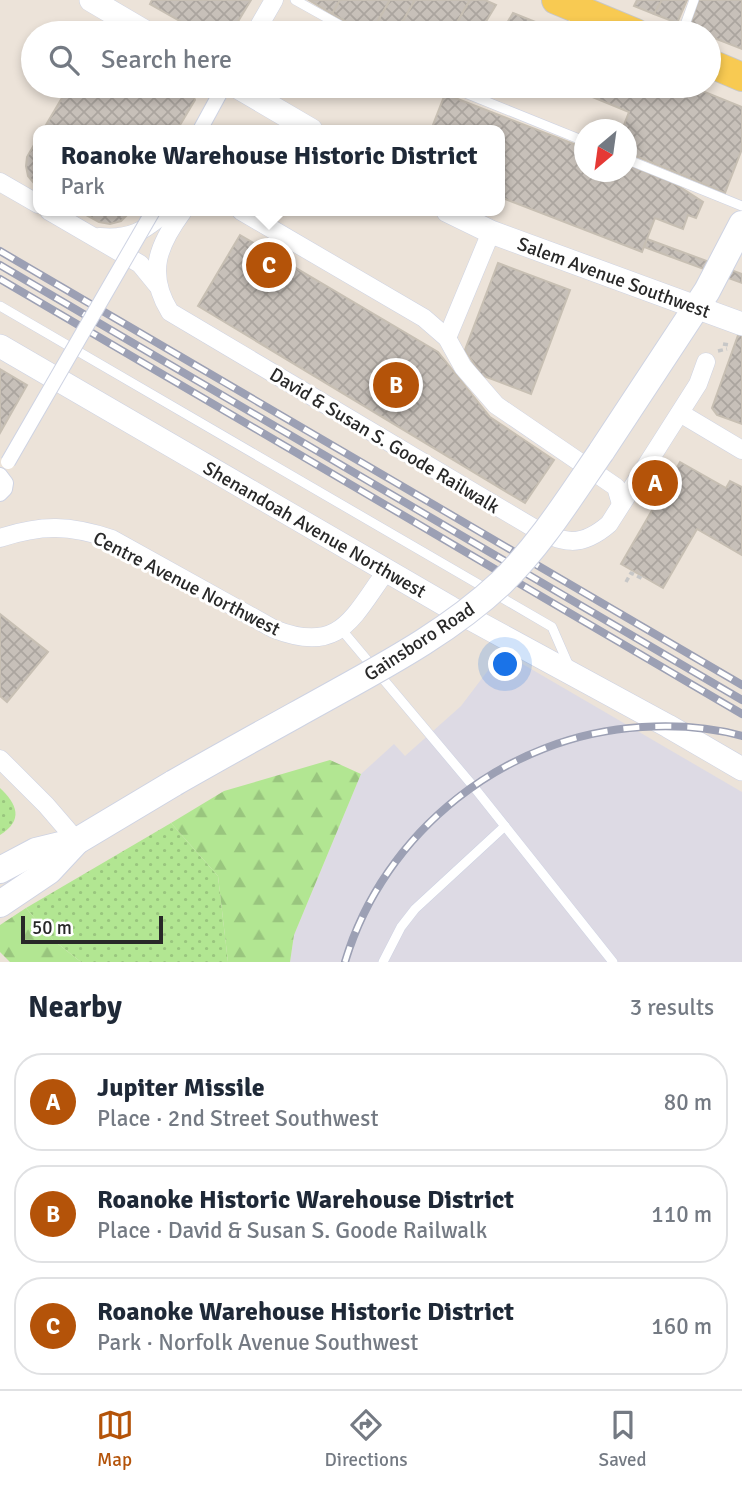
<!DOCTYPE html>
<html lang="en">
<head>
<meta charset="utf-8">
<style>
  body { margin:0; font-family:Signika,sans-serif; background:#f2f2f3; color:#1f2937 }
  .compass { position:absolute; left:574px; top:119px; width:63px; height:63px; border-radius:50%; background:#fff; box-shadow:0 4px 10px #0003; rotate:209deg }
  .scale { position:absolute; left:21px; bottom:18px; width:142px; box-sizing:border-box; padding-left:7px; border:4px solid #282828; border-top:0; font-size:19px; line-height:24px; white-space:nowrap; color:#282828; -webkit-text-stroke:5px #fff; paint-order:stroke }
  .you { position:absolute; left:506px; top:665px; width:24px; height:24px; margin:-18px; border:5px solid #fff; border-radius:50%; background:#1a73e8; box-shadow:0 0 0 10px #1a73e833 }
  .badge { display:grid; place-items:center; width:46px; height:46px; border-radius:50%; background:#b45309; color:#fff; font-size:23px; font-weight:700 }
  .pin { position:absolute; translate:-50% -50%; border:4px solid #fff; box-shadow:0 2px 7px #0006 }
  .popup { position:absolute; left:33px; top:125px; width:472px; height:91px; box-sizing:border-box; display:grid; place-content:center; border-radius:14px; background:#fff; filter:drop-shadow(0 2px 5px #0005); font-size:23px; white-space:nowrap; color:#747a83 }
  .popup b { font-size:26px; color:#1f2937 }
  .popup::after { content:''; position:absolute; left:50%; top:100%; margin-left:-14px; border:14px solid transparent; border-top-color:#fff }
  .list { margin:0; padding:0; list-style:none }
  h2 { display:flex; justify-content:space-between; align-items:center; height:91px; margin:0; padding:0 28px; font-size:30px }
  h2 small { font-size:23px; font-weight:400; color:#747a83 }
  .list li { display:grid; grid-template-columns:46px 1fr auto; gap:21px; align-items:center; box-sizing:border-box; height:98px; margin:0 14px 14px; padding:0 14px; border:2px solid #e0e1e3; border-radius:28px }
  .list b { display:block; font-size:26px; white-space:nowrap }
  .list p { margin:0; font-size:23px; white-space:nowrap; color:#747a83 }
  .list em { font-size:23px; font-style:normal; color:#747a83 }
  .icon { flex:none; width:38px; height:38px; fill:none; stroke:currentColor; stroke-width:2; stroke-linecap:round; stroke-linejoin:round }
  .map { position:relative; flex:none; width:742px; height:962px; overflow:hidden }
  .search { position:absolute; background:#fff; box-shadow:0 4px 10px #0003; left:21px; right:21px; top:21px; height:77px; display:flex; align-items:center; gap:18px; box-sizing:border-box; padding:0 24px; border-radius:38px; color:#747a83; font-size:26px }
  .sheet { height:427px; background:#fff }
  nav { display:flex; justify-content:space-around; align-items:center; box-sizing:border-box; height:98px; border-top:2px solid #e0e1e3; background:#fff; font-size:19px; color:#747a83 }
  nav a { display:grid; justify-items:center; gap:4px }
  nav .on { color:#b45309 }
  .map>svg:first-child { display:block }
  .industrial { fill:#dddae4 }
  .grass { fill:url(#grass-dots) }
  .forest { fill:url(#forest-firs) }
  .building { fill:url(#building-cross-hatch); stroke:#c7bfb3; stroke-width:2 }
  .lines { fill:none; stroke-linecap:round; stroke-linejoin:round }
  .service-casing { stroke:#ced3e3; stroke-width:10 }
  .pedestrian-casing { stroke:#ced3e3; stroke-width:16 }
  .minor-casing { stroke:#ced3e3; stroke-width:19 }
  .tertiary-casing { stroke:#ced3e3; stroke-width:24 }
  .secondary-casing { stroke:#ced3e3; stroke-width:28 }
  .primary-casing { stroke:#c7c7c7; stroke-width:30 }
  .path { stroke:#c7c7c7; stroke-width:3.5; stroke-dasharray:5 3.5; stroke-linecap:butt }
  .service { stroke:#fff; stroke-width:9 }
  .pedestrian { stroke:#fff; stroke-width:14 }
  .minor { stroke:#fff; stroke-width:18 }
  .tertiary { stroke:#fff; stroke-width:23 }
  .secondary { stroke:#fff; stroke-width:26 }
  .primary { stroke:#f8ca52; stroke-width:28 }
  .rail-casing { stroke:#9ca0b4; stroke-width:8 }
  .rail { stroke:#fff; stroke-width:5; stroke-dasharray:16; stroke-linecap:butt }
  .pedestrian-bridge-casing { stroke:#ced3e3; stroke-width:16; stroke-linecap:butt }
  .secondary-bridge-casing { stroke:#ced3e3; stroke-width:28; stroke-linecap:butt }
  .pedestrian-bridge { stroke:#fff; stroke-width:14 }
  .secondary-bridge { stroke:#fff; stroke-width:26 }
  .labels { text-anchor:middle; stroke-width:6; stroke-linejoin:round; paint-order:stroke }
  .street-label { font-size:19px; fill:#282828; stroke:#fff }
</style>
</head>
<body>
<div class="map">
<svg width="742" height="962" viewBox="0 0 742 962">
  <defs>
    <pattern id="grass-dots" width="8" height="8" patternUnits="userSpaceOnUse" patternTransform="scale(1.75)"><rect width="8" height="8" fill="#b2e692"/><path d="M2 2h.1M6 6h.1" fill="none" stroke="#99c57e" stroke-width="1.8" stroke-linecap="round"/></pattern>
    <pattern id="forest-firs" width="22" height="20" patternUnits="userSpaceOnUse" patternTransform="scale(1.75)"><rect width="22" height="20" fill="#b2e692"/><path d="M5 1l3.5 6h-7zM16 11l3.5 6h-7z" fill="#99c57e"/></pattern>
    <pattern id="building-cross-hatch" width="8" height="8" patternUnits="userSpaceOnUse" patternTransform="scale(1.75)"><rect width="8" height="8" fill="#c7c0b9"/><path d="M0 0l8 8M0 8l8-8" fill="none" stroke="#aba59f"/></pattern>
  </defs>
  <rect width="100%" height="100%" fill="#ece3d9"/>
  <path class="industrial" d="M502,652L742,792V962H290L294,935L361,774L394,744L405,756L461,706Z"/>
  <g class="grass">
    <path d="M0,788C17,804 24,820 0,835Z"/>
    <path d="M171,823L218,876L228,962H81L53,940L26,908Z"/>
  </g>
  <g class="forest">
    <path d="M330,760L361,774L294,935L290,962H228L218,876L171,823L224,791Z"/>
    <path d="M26,908L53,940L81,962H10L0,952V925Z"/>
  </g>
  <g class="building">
    <path d="M152,0H251L231,33H201L150,4Z"/>
    <path d="M309,0H340L332,14Z"/>
    <path d="M340,0H390L371,33H367L332,14Z"/>
    <path d="M390,0H415L396,33H371Z"/>
    <path d="M415,0H470L451,33H396Z"/>
    <path d="M470,0H485L496,5L479,33H451Z"/>
    <path d="M637,0H662L654,14L634,6Z"/>
    <path d="M662,0H687L677,23L654,14Z"/>
    <path d="M699,0H742V49L709,36V33L689,28Z"/>
    <path d="M513,13L538,23L532,33H501Z"/>
    <path d="M69,86H182L191,91L195,100L177,130H43Z"/>
    <path d="M479,86H502L497,96Z"/>
    <path d="M575,86H690L742,107V149L725,193L626,152V130H622L629,112L573,89Z"/>
    <path d="M445,94L584,148V172H626V164L675,184L703,202L696,218L688,215L683,229L655,218L642,252L500,197V130H431Z"/>
    <path d="M38,138V188L28,176L26,166L27,157Z"/>
    <path d="M79,211H131L121,221L110,224L99,222Z"/>
    <path d="M240,235L438,352L490,417L554,460L525,503L198,306Z"/>
    <path d="M647,239L742,274V283L644,247Z"/>
    <path d="M498,263L570,290L531,394L481,375L465,350Z"/>
    <path d="M742,324V424L717,415L712,408Z"/>
    <path d="M0,369L27,385L0,433Z"/>
    <path d="M680,462L726,488L730,481L742,487V555L697,529L663,588L621,564Z"/>
    <path d="M0,614L48,652L7,702L0,696Z"/>
  </g>
  <g class="lines">
    <g class="service-casing">
      <g id="service">
        <path d="M295,0L354,33"/>
        <path d="M568,33L578,11"/>
        <path d="M682,33L694,0"/>
        <path d="M448,86L584,141"/>
        <path d="M543,92L545,86"/>
        <path d="M626,159L742,206"/>
        <path d="M0,306L552,627L569,666"/>
        <path d="M341,629L473,786L613,962"/>
        <path d="M383,962L401,927L415,909L505,826"/>
      </g>
    </g>
    <g class="pedestrian-casing">
      <g id="pedestrian">
        <path d="M200,130L224,86"/>
        <path d="M0,475L6,483L5,489L0,494"/>
      </g>
    </g>
    <g class="minor-casing">
      <g id="minor">
        <path d="M255,33L274,0"/>
        <path d="M0,182L38,204"/>
        <path d="M49,211L140,264L158,286"/>
        <path d="M183,211C158,245 146,273 170,312L532,527C563,543 580,549 609,524L698,384L706,362"/>
        <path d="M241,211L424,318L447,338L463,367L496,405L616,487L621,504"/>
        <path d="M99,237C131,240 144,231 167,211"/>
        <path d="M447,338L491,232"/>
        <path d="M680,413L742,450"/>
        <path d="M0,538C42,524 70,525 112,539L274,629C340,655 352,618 387,570"/>
        <path d="M0,759L46,805L77,841"/>
      </g>
    </g>
    <g class="tertiary-casing">
      <g id="tertiary">
        <path d="M91,0L147,33"/>
        <path d="M236,86L311,130"/>
        <path d="M448,211L491,232L742,324"/>
        <path d="M0,346L451,608L668,726L742,769"/>
      </g>
    </g>
    <g class="secondary-casing">
      <g id="secondary">
        <path d="M601,452L707,291L742,224"/>
        <path d="M0,870L36,851L77,841"/>
        <path d="M0,904L49,871L77,841L174,783"/>
      </g>
    </g>
    <g class="primary-casing">
      <g id="primary">
        <path d="M556,0L636,33"/>
        <path d="M709,63L742,77"/>
      </g>
    </g>
    <g class="path">
      <path d="M723,344L729,345"/>
      <path d="M718,351L727,349"/>
      <path d="M626,582L631,573L643,579L644,577"/>
    </g>
    <use href="#service" class="service"/>
    <use href="#pedestrian" class="pedestrian"/>
    <use href="#minor" class="minor"/>
    <use href="#tertiary" class="tertiary"/>
    <use href="#secondary" class="secondary"/>
    <use href="#primary" class="primary"/>
    <g class="rail-casing">
      <g id="rail">
        <path d="M0,251L742,685"/>
        <path d="M0,265L742,700"/>
        <path d="M0,279L742,714"/>
        <path d="M345,962C384,831 506,735 642,727C675,725 710,727 742,736"/>
      </g>
    </g>
    <use href="#rail" class="rail"/>
    <g class="pedestrian-bridge-casing">
      <path id="pedestrian-bridge" d="M8,462L153,211"/>
    </g>
    <g class="secondary-bridge-casing">
      <path id="secondary-bridge" d="M174,783C228,752 283,722 337,692C395,660 453,628 501,583C541,544 570,497 601,452"/>
    </g>
    <use href="#pedestrian-bridge" class="pedestrian-bridge"/>
    <use href="#secondary-bridge" class="secondary-bridge"/>
  </g>
  <g class="labels">
    <g class="street-label">
      <text transform="translate(614 277) rotate(20)" y="7">Salem Avenue Southwest</text>
      <text transform="translate(385 440) rotate(31)" y="7">David &amp; Susan S. Goode Railwalk</text>
      <text transform="translate(315 529) rotate(30)" y="7">Shenandoah Avenue Northwest</text>
      <text transform="translate(187 583) rotate(27)" y="7">Centre Avenue Northwest</text>
      <text transform="translate(419 641) rotate(-33)" y="7">Gainsboro Road</text>
    </g>
  </g>
</svg>
<svg class="compass" viewBox="-18 -18 36 36"><path d="M0-13l5 13h-10z" fill="#e53935"/><path d="M0 13l5-13h-10z" fill="#747a83"/></svg>
<div class="scale">50 m</div>
<div class="you"></div>
<div class="pin badge" style="left:655px;top:483px">A</div>
<div class="pin badge" style="left:396px;top:385px">B</div>
<div class="pin badge" style="left:269px;top:265px">C</div>
<div class="popup"><b>Roanoke Warehouse Historic District</b>Park</div>
<div class="search"><svg class="icon" aria-label="search" viewBox="0 0 24 24"><circle cx="10" cy="10" r="6"/><path d="M15 15l6 6"/></svg>Search here</div>
</div>
<section class="sheet">
<h2>Nearby<small>3 results</small></h2>
<ul class="list">
<li><span class="badge">A</span><div><b>Jupiter Missile</b><p>Place · 2nd Street Southwest</p></div><em>80 m</em></li>
<li><span class="badge">B</span><div><b>Roanoke Historic Warehouse District</b><p>Place · David &amp; Susan S. Goode Railwalk</p></div><em>110 m</em></li>
<li><span class="badge">C</span><div><b>Roanoke Warehouse Historic District</b><p>Park · Norfolk Avenue Southwest</p></div><em>160 m</em></li>
</ul>
</section>
<nav>
<a class="on"><svg class="icon" aria-label="map" viewBox="0 0 24 24"><path d="M3 6l6-2 6 2 6-2v14l-6 2-6-2-6 2zM9 4v14M15 6v14"/></svg>Map</a>
<a><svg class="icon" aria-label="directions" viewBox="0 0 24 24"><path d="M12 3l9 9-9 9-9-9zM9 14v-3h6M13 9l2 2-2 2"/></svg>Directions</a>
<a><svg class="icon" aria-label="saved" viewBox="0 0 24 24"><path d="M7 4h10v16l-5-4-5 4z"/></svg>Saved</a>
</nav>
</body>
</html>
